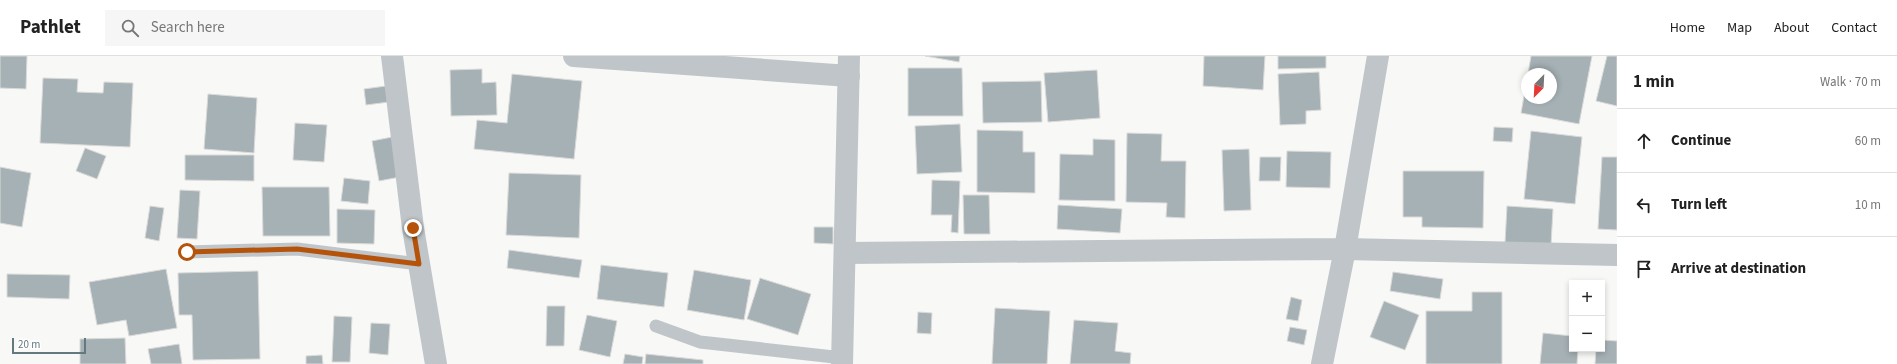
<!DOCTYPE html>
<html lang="en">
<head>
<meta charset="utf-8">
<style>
  body { margin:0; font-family:"Source Sans 3",sans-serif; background:#f6f6f6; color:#222 }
  .controls { position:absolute; right:12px; bottom:12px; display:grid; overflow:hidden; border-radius:0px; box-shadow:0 2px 6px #0003 }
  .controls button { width:36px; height:36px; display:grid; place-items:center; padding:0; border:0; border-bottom:1px solid #e0e0e0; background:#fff; color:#222; font:20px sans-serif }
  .compass { position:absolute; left:1521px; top:12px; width:36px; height:36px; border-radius:50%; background:#fff; box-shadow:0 2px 6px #0003; rotate:204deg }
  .scale { position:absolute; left:12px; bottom:10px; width:74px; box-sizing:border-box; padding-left:4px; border:2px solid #647880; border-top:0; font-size:11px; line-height:14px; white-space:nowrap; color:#647880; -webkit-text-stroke:3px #fff; paint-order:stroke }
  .stop { position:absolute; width:12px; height:12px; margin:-9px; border:3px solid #b45309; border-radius:50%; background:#fff }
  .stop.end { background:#b45309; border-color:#fff; box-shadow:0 1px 4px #0008 }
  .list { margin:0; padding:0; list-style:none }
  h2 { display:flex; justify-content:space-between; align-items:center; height:52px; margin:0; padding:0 16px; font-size:17px }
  h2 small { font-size:13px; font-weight:400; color:#767676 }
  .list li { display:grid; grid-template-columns:26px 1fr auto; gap:12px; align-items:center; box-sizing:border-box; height:64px; padding:0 16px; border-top:1px solid #e0e0e0 }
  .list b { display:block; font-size:15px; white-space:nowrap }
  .list em { font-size:13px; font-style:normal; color:#767676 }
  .icon { flex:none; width:22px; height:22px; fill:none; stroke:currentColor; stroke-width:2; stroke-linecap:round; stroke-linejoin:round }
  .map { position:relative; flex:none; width:1617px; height:308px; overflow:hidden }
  header { display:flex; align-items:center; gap:24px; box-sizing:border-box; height:56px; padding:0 20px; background:#fff; border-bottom:1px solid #e0e0e0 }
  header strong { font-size:19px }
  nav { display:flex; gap:22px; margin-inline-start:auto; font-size:14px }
  .search { width:280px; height:36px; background:#f6f6f6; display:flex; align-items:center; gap:10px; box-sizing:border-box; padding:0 14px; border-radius:0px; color:#767676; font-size:15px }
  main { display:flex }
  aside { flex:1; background:#fff }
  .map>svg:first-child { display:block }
  .building { fill:#a6b1b5; stroke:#dadad8 }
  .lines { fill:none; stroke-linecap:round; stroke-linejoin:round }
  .service { stroke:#bfc5c8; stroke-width:13 }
  .minor { stroke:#bfc5c8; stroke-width:22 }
  .tertiary { stroke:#bfc5c8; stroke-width:22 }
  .route { stroke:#b45309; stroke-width:5 }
</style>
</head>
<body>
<header>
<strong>Pathlet</strong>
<div class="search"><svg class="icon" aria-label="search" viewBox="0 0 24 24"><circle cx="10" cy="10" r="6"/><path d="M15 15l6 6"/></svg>Search here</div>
<nav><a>Home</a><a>Map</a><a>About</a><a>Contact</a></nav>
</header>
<main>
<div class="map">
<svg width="1617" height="308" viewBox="0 0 1617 308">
  <rect width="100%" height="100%" fill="#f8f8f6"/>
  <g class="building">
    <path d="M0,0H27L26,33L0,32Z"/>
    <path d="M925,0H960L959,6Z"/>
    <path d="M1204,0H1265L1263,34L1203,30Z"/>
    <path d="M1278,0H1326V12L1278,13Z"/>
    <path d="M1531,0H1592L1579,68L1521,57L1527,23V42H1551V18H1528Z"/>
    <path d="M1607,0H1617V50L1596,45Z"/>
    <path d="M908,12H962L963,60H908Z"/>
    <path d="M482,13V27L496,26L497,59L451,60L450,14Z"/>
    <path d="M1097,14L1100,62L1048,66L1044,17Z"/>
    <path d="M1319,16L1321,54L1306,55V68L1280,69L1278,18Z"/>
    <path d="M512,18L582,25L574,103L474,93L477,64L507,67Z"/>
    <path d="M43,22L78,23L77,36L103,37L104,26L133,27L130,91L40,87Z"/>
    <path d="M1041,25L1042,66L983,67L982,26Z"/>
    <path d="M386,30L389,46L366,49L364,33Z"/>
    <path d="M208,38L257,42L254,97L204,93Z"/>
    <path d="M295,67L327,69L324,106L293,104Z"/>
    <path d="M960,68L962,116L917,118L915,70Z"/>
    <path d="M1494,71L1513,72L1512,86L1493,85Z"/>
    <path d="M977,74L1023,75V96H1035V137L977,136Z"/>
    <path d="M1531,75L1582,81L1575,148L1524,143Z"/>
    <path d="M1127,77L1162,78L1161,105H1186L1185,162L1166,161L1167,147L1126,146Z"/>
    <path d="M397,80L405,120L379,125L372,85Z"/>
    <path d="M1093,83L1115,84V145L1059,144L1060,98L1093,99Z"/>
    <path d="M85,92L106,100L97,123L76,115Z"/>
    <path d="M1249,93L1251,154L1224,155L1222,94Z"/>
    <path d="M1287,95L1331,96L1330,132L1286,131Z"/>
    <path d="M185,99H254V125L185,124Z"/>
    <path d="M1260,101H1281L1280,125H1259Z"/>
    <path d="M1602,101H1617V174L1598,173Z"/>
    <path d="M0,111L31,117L22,171L0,167Z"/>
    <path d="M1403,115H1484L1483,172L1422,171V161H1403Z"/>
    <path d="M509,117L581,119L579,182L506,179Z"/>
    <path d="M344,122L370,125L368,148L341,145Z"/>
    <path d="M932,124L960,125L958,177L951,176L952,159H931Z"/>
    <path d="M262,131H329L330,180H263Z"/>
    <path d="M180,134L200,135L197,183L177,182Z"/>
    <path d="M963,139H989L990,178H964Z"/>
    <path d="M1058,149L1122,153L1120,177L1057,173Z"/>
    <path d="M150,150L164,152L159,185L145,182Z"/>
    <path d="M1507,150L1553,153L1551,189L1505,187Z"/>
    <path d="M337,153L375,154L374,188L337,187Z"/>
    <path d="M814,171H833V188L814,187Z"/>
    <path d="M509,194L582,204L579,222L507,212Z"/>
    <path d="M601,209L668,217L664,251L597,243Z"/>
    <path d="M166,213L177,272L129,280L126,264L97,269L89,226Z"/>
    <path d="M694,214L751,224L744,264L687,254Z"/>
    <path d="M258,215L260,303L193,304L192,259H179L178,217Z"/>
    <path d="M1393,216L1443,223L1440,243L1390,235Z"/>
    <path d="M7,218L70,219L69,243L7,241Z"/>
    <path d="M760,222L811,238L798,279L747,263Z"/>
    <path d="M1472,236H1502V308H1426V255H1472Z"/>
    <path d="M1291,241L1302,244L1298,265L1286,263Z"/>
    <path d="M1384,245L1419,259L1405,294L1370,281Z"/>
    <path d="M547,250H565L564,290H546Z"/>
    <path d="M995,252L1050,255L1047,308H992Z"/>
    <path d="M918,256L932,257L931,278L917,277Z"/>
    <path d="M587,259L617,265L610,301L579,294Z"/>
    <path d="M334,260L352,261L350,306H332Z"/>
    <path d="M1074,264L1118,267L1115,295L1131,297L1130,308H1070Z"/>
    <path d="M371,267L390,268L388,299L369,297Z"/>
    <path d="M1290,271L1307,274L1304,289L1287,285Z"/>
    <path d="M1543,277L1572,280V293H1578L1577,308H1540Z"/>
    <path d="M125,282L126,308H80V283Z"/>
    <path d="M1602,284L1617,285V308H1595L1596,293H1602Z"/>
    <path d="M179,288L182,308H151L148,293Z"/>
    <path d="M625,298L643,301L642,308H623Z"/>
    <path d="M646,298L703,304V308H645Z"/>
    <path d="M322,299L323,308H306V300Z"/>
  </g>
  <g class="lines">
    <g class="service">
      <path d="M187,196L297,193L419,208"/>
      <path d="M656,270L700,286L843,302"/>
    </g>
    <g class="minor">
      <path d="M392,0L413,172L436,308"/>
      <path d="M574,0L849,20"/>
      <path d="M845,197L1345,193L1378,0"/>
      <path d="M1322,308L1345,193L1617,199"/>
    </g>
    <path class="tertiary" d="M842,308L849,0"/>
  </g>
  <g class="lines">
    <path class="route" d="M187,196L297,193L419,208L413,172"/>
  </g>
</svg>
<div class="controls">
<button>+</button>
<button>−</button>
</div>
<svg class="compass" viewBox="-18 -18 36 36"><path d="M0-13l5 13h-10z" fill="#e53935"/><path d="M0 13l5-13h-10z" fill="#767676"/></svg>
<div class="scale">20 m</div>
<div class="stop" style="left:187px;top:196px"></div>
<div class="stop end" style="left:413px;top:172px"></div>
</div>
<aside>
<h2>1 min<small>Walk · 70 m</small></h2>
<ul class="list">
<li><svg class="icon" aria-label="ahead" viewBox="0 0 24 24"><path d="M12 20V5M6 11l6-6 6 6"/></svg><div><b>Continue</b></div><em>60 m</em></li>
<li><svg class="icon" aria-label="left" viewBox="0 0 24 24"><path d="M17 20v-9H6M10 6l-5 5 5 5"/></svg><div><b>Turn left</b></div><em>10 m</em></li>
<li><svg class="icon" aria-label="arrive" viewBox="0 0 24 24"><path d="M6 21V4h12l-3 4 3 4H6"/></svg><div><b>Arrive at destination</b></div></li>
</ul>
</aside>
</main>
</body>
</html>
